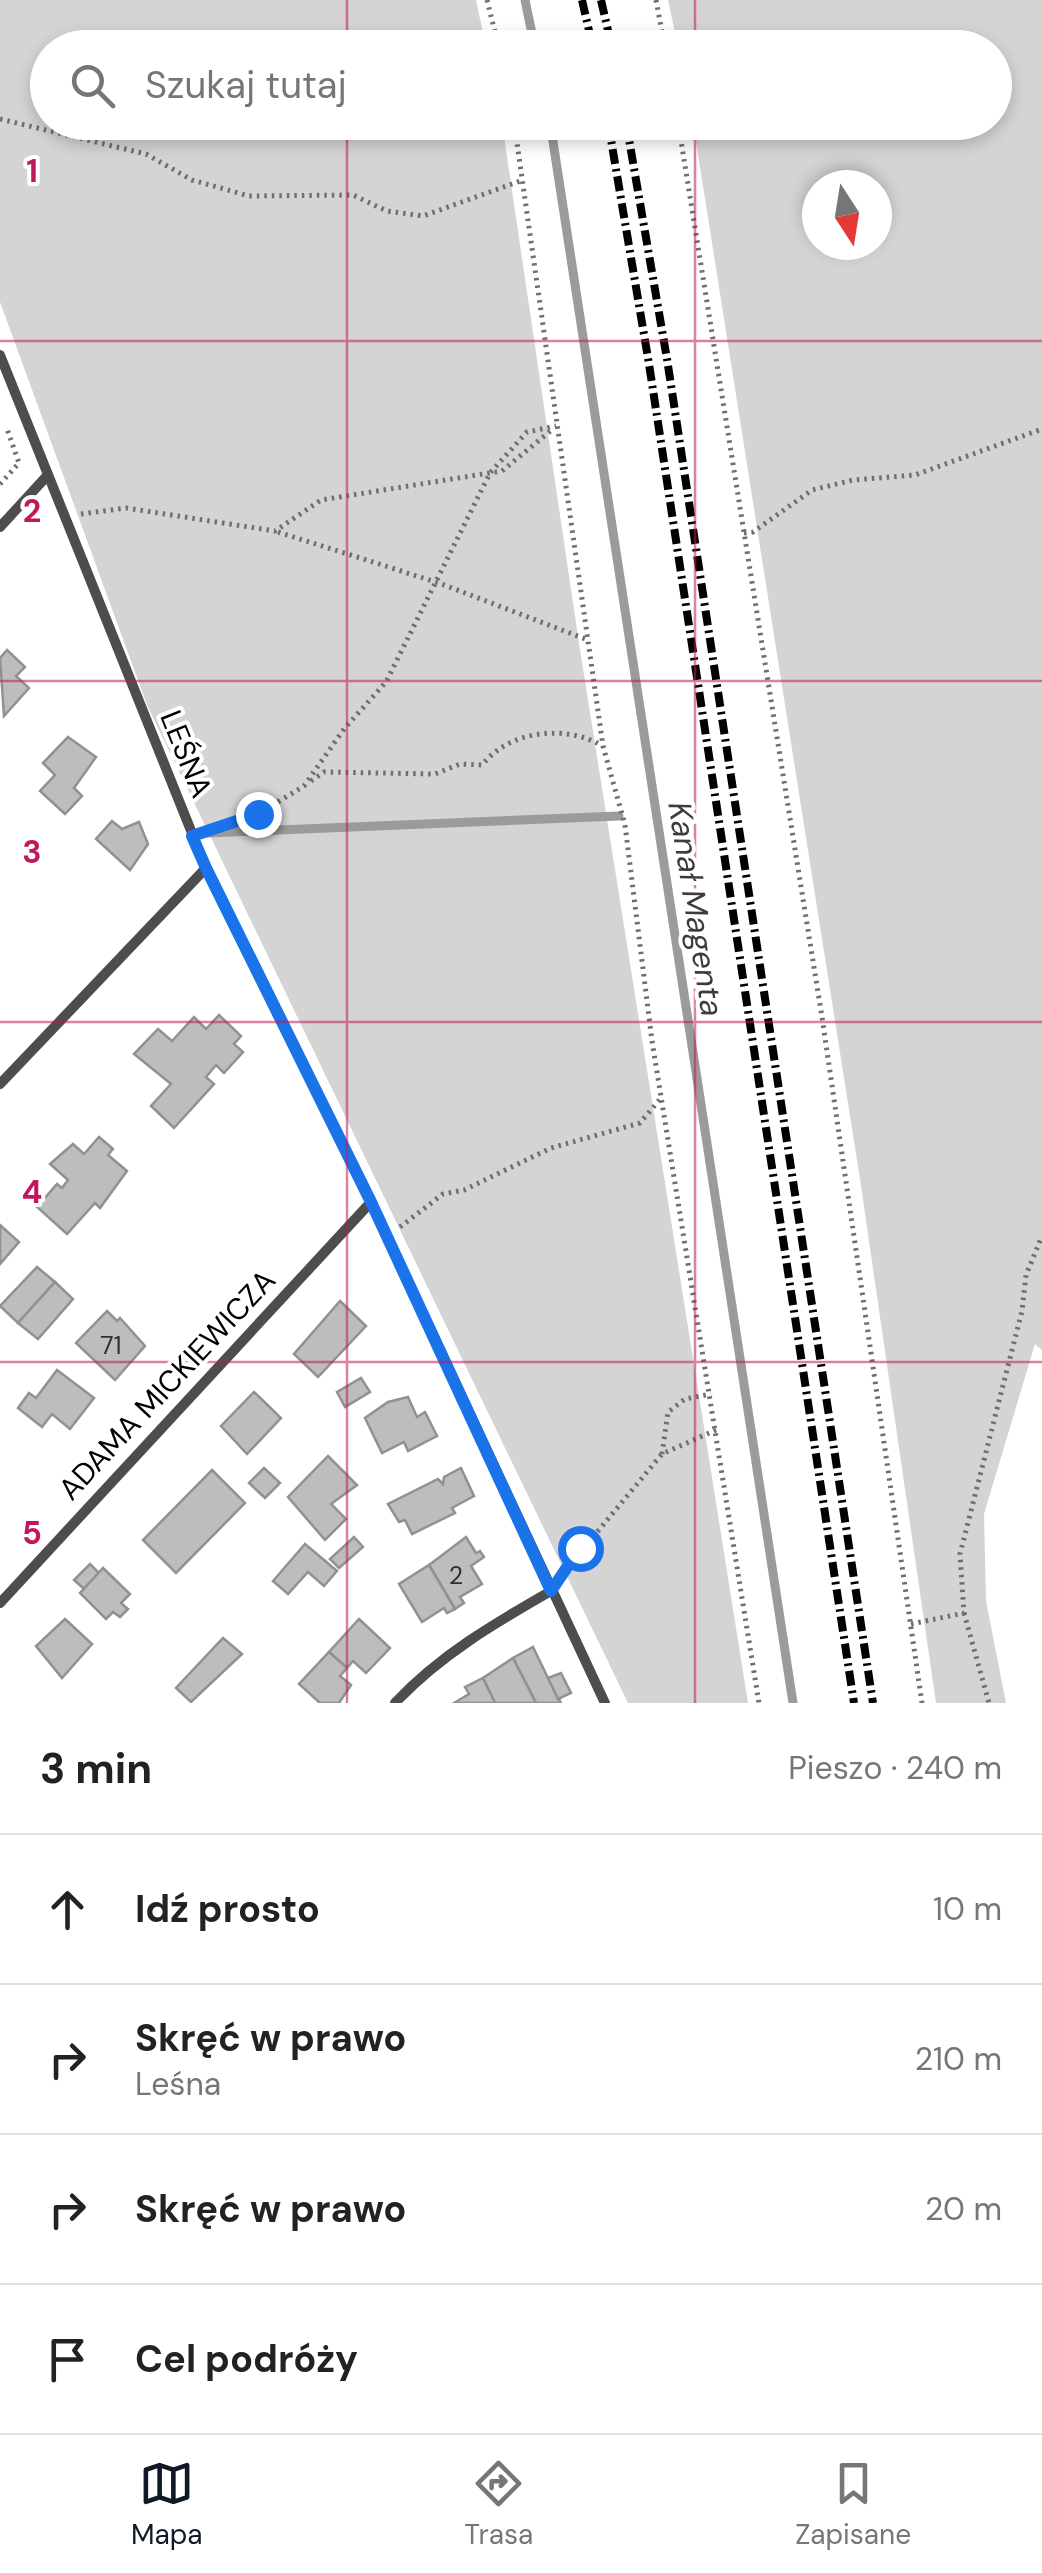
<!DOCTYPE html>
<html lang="pl">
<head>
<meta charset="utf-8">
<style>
  body { margin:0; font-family:"DM Sans",sans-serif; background:#f2f2f2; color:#222 }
  .compass { position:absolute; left:802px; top:170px; width:90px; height:90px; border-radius:50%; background:#fff; box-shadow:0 5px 15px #0003; rotate:168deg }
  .stop { position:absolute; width:30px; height:30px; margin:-22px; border:8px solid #1a73e8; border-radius:50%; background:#fff }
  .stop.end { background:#1a73e8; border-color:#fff; box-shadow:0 2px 10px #0008 }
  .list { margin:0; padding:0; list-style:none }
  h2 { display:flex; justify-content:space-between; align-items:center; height:130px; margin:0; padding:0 40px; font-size:42px }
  h2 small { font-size:32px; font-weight:400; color:#767676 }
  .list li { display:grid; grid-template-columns:65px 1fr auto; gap:30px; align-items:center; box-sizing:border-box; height:150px; padding:0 40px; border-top:2px solid #e0e0e0 }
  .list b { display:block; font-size:38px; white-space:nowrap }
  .list p { margin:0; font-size:32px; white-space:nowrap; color:#767676 }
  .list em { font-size:32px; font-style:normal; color:#767676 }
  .icon { flex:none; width:55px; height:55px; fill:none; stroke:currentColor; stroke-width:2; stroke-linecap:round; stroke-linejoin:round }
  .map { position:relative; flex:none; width:1042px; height:1703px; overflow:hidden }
  .search { position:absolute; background:#fff; box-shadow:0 5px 15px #0003; left:30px; right:30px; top:30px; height:110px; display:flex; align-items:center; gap:25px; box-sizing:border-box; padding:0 35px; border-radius:55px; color:#767676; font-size:38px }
  .sheet { height:730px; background:#fff }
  nav { display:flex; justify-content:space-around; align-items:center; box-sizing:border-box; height:140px; border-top:2px solid #e0e0e0; background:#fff; font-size:28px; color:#767676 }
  nav a { display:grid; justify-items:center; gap:5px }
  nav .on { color:#111827 }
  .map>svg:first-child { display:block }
  .green { fill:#d4d4d4; fill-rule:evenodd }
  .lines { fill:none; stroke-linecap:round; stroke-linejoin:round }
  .stream { stroke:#9b9b9b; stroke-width:9 }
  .building { fill:#bdbdbd; stroke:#919191; stroke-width:2.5 }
  .path { stroke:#6f6f6f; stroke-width:5; stroke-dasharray:2.5 5; stroke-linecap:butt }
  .minor { stroke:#4d4d4d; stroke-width:10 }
  .rail { stroke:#000; stroke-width:8; stroke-dasharray:15 5 2.5 5; stroke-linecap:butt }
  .route { stroke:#1a73e8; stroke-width:12 }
  .grid { fill:none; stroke:#c2185b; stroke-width:2.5; stroke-opacity:0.55 }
  .labels { text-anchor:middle; stroke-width:8; stroke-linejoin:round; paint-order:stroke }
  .number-label { font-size:25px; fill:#2f2f2f }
  .street-label { font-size:30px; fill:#000; stroke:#fff }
  .water-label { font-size:32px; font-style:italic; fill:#3c3c3c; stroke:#fff }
  .grid-label { font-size:32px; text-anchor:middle; font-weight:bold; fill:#c2185b; stroke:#fff; stroke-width:8; stroke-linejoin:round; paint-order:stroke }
</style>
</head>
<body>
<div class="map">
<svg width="1042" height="1703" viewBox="0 0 1042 1703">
  <rect width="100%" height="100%" fill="#fff"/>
  <g class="green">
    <path d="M0,0H476L486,47L48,48V122L502,123L580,650L748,1703H628L147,705L0,302Z"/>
    <path d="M668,0H1042V1350L1035,1344L984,1514L986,1601L1006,1703H936L860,1179L693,123L994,122V48L678,47ZM817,185H877V245H817Z"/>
  </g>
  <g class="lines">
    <g class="stream">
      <path d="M525,0L535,48"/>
      <path d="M550,122L793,1703"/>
      <path d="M208,833L619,816"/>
    </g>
  </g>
  <g class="building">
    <path d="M7,650L25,667L16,676L29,688L4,716L0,658Z"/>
    <path d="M68,737L96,757L74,788L82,796L65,814L40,791L55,775L43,763Z"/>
    <path d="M112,821L122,829L139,822L148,844L130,870L96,839Z"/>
    <path d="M219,1015L241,1036L234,1044L243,1052L224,1073L216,1065L206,1077L214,1084L174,1128L151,1106L171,1084L134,1054L158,1029L172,1041L194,1017L206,1029Z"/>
    <path d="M99,1137L113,1149L108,1155L127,1171L100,1208L95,1203L67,1234L37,1207L57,1184L62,1188L68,1180L50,1164L73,1144L84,1154Z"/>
    <path d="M0,1225L19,1242L0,1264Z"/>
    <path d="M37,1267L55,1282L18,1323L0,1306Z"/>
    <path d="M55,1282L73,1299L38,1339L18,1323Z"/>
    <path d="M340,1301L366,1326L318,1377L294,1354Z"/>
    <path d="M107,1311L117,1321L120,1318L145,1346L115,1380L76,1343Z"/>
    <path d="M57,1370L94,1398L70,1429L52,1414L42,1427L18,1408L29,1393L36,1398Z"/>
    <path d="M361,1378L370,1392L345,1407L337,1392Z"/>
    <path d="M254,1392L281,1418L247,1454L221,1426Z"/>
    <path d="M408,1397L417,1417L425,1412L437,1436L408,1451L404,1442L382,1453L365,1418L388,1402Z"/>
    <path d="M328,1456L357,1485L331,1504L346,1519L325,1540L288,1497Z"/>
    <path d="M264,1468L280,1483L265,1498L249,1483Z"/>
    <path d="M461,1468L474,1496L452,1508L455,1513L412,1534L405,1520L399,1522L388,1504L438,1479L443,1484L444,1477Z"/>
    <path d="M212,1470L245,1503L176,1573L143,1540Z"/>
    <path d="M354,1537L363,1547L339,1568L330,1559Z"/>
    <path d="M466,1537L476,1553L480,1551L484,1557L471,1566L482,1584L460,1597L464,1603L455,1609L429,1565Z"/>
    <path d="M305,1544L337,1571L324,1586L308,1572L288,1594L273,1581Z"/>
    <path d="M90,1564L99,1573L84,1589L74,1580Z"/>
    <path d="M429,1565L455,1609L447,1613L444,1608L422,1622L399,1584Z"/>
    <path d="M103,1568L130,1594L121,1603L128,1609L120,1617L113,1612L106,1619L80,1593Z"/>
    <path d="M65,1619L92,1644L62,1678L36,1646Z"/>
    <path d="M359,1619L390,1648L366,1673L353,1661L347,1668L329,1652Z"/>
    <path d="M223,1638L242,1654L191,1702L176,1688Z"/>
    <path d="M533,1647L548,1678L561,1703H536L513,1658Z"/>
    <path d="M329,1652L347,1668L340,1676L351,1685L339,1703H320L299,1684Z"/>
    <path d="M513,1658L536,1703H495L483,1678Z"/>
    <path d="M561,1673L571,1693L558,1699L548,1678Z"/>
    <path d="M483,1678L495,1703H454L469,1694L465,1687Z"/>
  </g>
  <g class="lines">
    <g class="path">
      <path d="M487,0L499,48"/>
      <path d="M656,0L665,48"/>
      <path d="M0,119L146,154L192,180L249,196L353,195L387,211L423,216L523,180"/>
      <path d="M514,122L603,746L625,825L652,1041L759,1703"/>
      <path d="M678,122L822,1017L922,1703"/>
      <path d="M0,484L19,463L6,426"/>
      <path d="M81,514L126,508L275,531L321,500L502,471L554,428"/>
      <path d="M278,532L439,583L588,640"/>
      <path d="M744,533L753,532L812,490L853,480L915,475L1042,429"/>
      <path d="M311,781L324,772L435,774L460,764L482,765C509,731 563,724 601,745"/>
      <path d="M209,830L258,814L304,786L344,729L386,682L490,473L527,432L556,426"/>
      <path d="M400,1227L443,1194L464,1190L551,1148L640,1123L661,1098"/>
      <path d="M662,1454L668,1412L685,1399L711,1394"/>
      <path d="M564,1572L662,1454L716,1430"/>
      <path d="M964,1613L989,1703"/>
      <path d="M911,1624L964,1613L960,1554L1022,1311L1026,1275L1042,1236"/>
    </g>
    <g class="minor">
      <path d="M0,355L206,868L371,1202L605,1703"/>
      <path d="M0,527L46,477"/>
      <path d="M0,1084L206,868"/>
      <path d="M0,1603L371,1202"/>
      <path d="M395,1703C440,1655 495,1623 551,1591"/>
    </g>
    <g class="rail">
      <path d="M582,0L593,48"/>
      <path d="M601,0L612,48"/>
      <path d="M608,122L649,364L854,1703"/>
      <path d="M626,122L667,359L873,1703"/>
    </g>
  </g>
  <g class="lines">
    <path class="route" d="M258,814L192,836L206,868L371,1202L551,1591L580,1548"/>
  </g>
  <path class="grid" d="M347,0V48M695,0V48M347,122V1703M695,122V1703M0,341H1042M0,681H1042M0,1022H1042M0,1362H1042"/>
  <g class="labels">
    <g class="number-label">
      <text x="111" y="1354">71</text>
      <text x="456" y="1584">2</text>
    </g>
    <g class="street-label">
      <text transform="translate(186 754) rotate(68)" y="10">LEŚNA</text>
      <text transform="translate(167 1385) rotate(-47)" y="10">ADAMA MICKIEWICZA</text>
    </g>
    <g class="water-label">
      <text transform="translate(696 909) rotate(81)" y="11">Kanał Magenta</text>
    </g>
  </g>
  <g class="grid-label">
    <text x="32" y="182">1</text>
    <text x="32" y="522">2</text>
    <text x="32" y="863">3</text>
    <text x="32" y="1203">4</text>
    <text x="32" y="1544">5</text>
  </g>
</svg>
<svg class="compass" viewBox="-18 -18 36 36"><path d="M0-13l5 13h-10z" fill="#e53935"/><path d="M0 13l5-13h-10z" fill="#767676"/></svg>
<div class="stop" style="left:580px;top:1548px"></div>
<div class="stop end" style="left:258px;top:814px"></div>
<div class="search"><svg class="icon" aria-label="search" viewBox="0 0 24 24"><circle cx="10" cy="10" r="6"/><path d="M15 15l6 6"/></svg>Szukaj tutaj</div>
</div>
<section class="sheet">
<h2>3 min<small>Pieszo · 240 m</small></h2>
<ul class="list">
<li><svg class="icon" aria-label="ahead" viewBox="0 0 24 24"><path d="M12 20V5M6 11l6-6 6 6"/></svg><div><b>Idź prosto</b></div><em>10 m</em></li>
<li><svg class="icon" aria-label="right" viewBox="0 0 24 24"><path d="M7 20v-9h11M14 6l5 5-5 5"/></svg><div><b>Skręć w prawo</b><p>Leśna</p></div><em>210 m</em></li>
<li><svg class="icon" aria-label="right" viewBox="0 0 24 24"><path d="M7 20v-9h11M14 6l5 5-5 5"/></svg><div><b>Skręć w prawo</b></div><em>20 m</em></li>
<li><svg class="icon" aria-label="arrive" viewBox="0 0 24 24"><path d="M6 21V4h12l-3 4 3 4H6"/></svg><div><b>Cel podróży</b></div></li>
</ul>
</section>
<nav>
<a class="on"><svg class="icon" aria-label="map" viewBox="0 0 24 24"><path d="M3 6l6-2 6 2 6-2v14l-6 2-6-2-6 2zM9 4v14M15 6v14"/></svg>Mapa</a>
<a><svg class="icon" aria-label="directions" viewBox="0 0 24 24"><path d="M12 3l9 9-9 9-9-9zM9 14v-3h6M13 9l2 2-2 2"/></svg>Trasa</a>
<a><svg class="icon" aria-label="saved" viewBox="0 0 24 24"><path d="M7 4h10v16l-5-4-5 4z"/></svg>Zapisane</a>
</nav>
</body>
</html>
